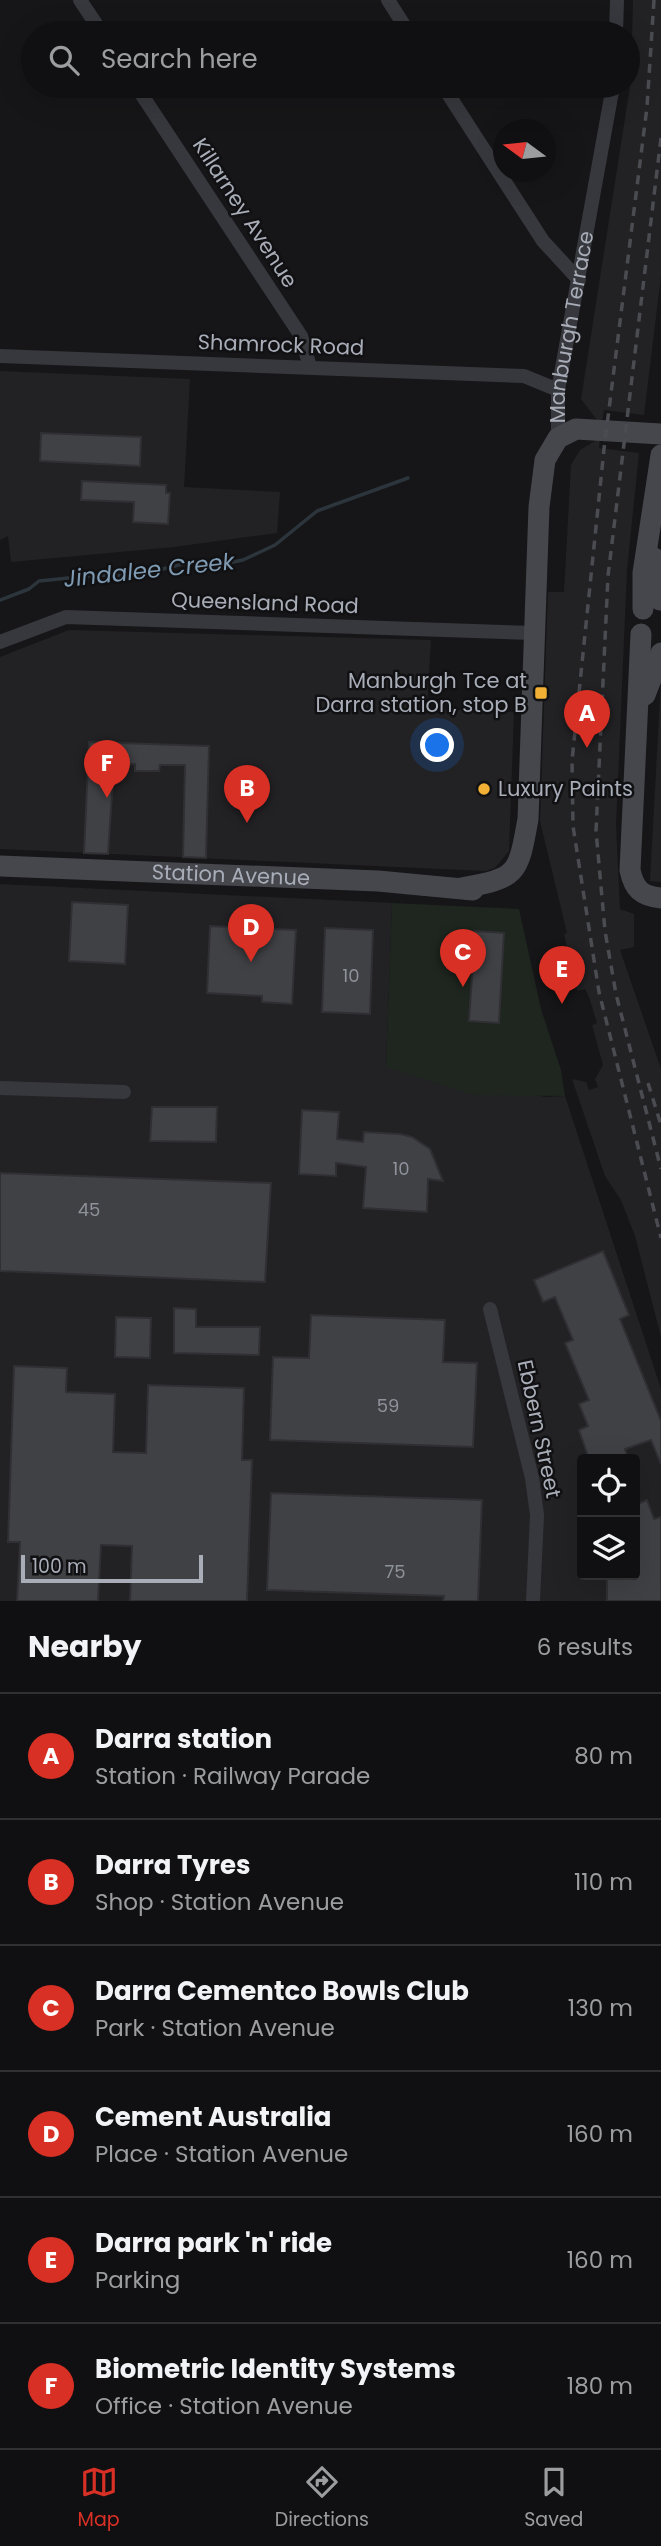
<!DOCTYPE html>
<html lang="en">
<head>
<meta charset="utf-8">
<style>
  body { margin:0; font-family:Poppins,sans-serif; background:#19191b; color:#f1f3f6 }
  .controls { position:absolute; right:21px; bottom:21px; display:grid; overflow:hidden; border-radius:7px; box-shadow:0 7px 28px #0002 }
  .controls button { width:63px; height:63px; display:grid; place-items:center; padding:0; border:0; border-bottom:2px solid #303032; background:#101012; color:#f1f3f6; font:35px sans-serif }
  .compass { position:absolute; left:493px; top:119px; width:63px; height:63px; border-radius:50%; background:#101012; box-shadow:0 7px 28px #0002; rotate:285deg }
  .scale { position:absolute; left:21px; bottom:18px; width:182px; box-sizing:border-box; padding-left:7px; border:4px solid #a8adb8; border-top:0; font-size:19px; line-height:24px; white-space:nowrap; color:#a8adb8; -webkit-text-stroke:5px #111113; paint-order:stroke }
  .you { position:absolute; left:438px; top:746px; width:24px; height:24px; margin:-18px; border:5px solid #fff; border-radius:50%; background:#1a73e8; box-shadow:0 0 0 10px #1a73e833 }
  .badge { display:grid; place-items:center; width:46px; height:46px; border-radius:50%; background:#d93025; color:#fff; font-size:23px; font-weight:700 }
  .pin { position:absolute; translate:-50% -58px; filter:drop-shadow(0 2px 4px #0008) }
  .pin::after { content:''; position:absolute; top:37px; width:24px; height:21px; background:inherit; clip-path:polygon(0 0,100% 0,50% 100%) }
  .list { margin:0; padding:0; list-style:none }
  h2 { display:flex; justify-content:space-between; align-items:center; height:91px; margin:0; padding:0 28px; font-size:30px }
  h2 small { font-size:23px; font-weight:400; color:#9c9d9f }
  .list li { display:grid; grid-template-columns:46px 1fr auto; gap:21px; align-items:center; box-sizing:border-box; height:126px; padding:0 28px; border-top:2px solid #303032 }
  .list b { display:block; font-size:26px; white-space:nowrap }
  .list p { margin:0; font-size:23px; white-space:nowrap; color:#9c9d9f }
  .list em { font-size:23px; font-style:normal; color:#9c9d9f }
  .icon { flex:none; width:38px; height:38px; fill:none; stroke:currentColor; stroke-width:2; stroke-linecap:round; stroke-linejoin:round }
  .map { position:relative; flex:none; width:661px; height:1601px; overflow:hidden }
  .search { position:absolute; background:#101012; box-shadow:0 7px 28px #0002; left:21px; right:21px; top:21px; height:77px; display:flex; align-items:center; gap:18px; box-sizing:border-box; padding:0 24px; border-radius:38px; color:#9c9d9f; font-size:26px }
  .sheet { height:847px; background:#101012 }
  nav { display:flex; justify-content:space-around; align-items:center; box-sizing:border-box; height:98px; border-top:2px solid #303032; background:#101012; font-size:19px; color:#9c9d9f }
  nav a { display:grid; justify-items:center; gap:4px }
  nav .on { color:#d93025 }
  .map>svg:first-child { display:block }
  .built { fill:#222225; fill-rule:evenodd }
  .green { fill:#1e261f }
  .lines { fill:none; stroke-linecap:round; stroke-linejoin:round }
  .stream { stroke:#2c353c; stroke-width:3.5 }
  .building { fill:#404145; stroke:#303034; stroke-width:2 }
  .street { stroke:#37383d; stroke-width:14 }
  .secondary { stroke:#45474d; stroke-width:21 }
  .rail { stroke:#4a4c52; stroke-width:3.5; stroke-dasharray:9 7; stroke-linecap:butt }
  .poi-dot { fill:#f2b134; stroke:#111113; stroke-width:2.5 }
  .labels { text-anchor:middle; stroke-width:5; stroke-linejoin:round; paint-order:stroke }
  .number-label { font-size:18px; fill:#8e929b }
  .street-label { font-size:21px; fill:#a8adb8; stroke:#111113 }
  .poi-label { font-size:21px; fill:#a8adb8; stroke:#111113; text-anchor:end }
  .water-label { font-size:23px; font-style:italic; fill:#7f9bb3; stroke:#111113 }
</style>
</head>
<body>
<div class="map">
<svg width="661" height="1601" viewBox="0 0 661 1601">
  <rect width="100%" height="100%" fill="#161618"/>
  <g class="built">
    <path d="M633,0H661V276L644,415L604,410L602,422L597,420L581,399L631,80Z"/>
    <path d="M0,371L190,379L184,487L280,492L277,533L174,547L11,562L8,536L0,540Z"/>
    <path d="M600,438L599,448L639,453L627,570L616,825L620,909L634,914V947L620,950L661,1069V1337L635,1236L621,1200L605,1176L572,1079L586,1082L589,1090L598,1087L595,1079L603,1065L592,1025L597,1023L589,997L585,989L577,991L564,934L567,933L540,821L548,592H564L571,465L580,450Z"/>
    <path d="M69,630L431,640L427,709L514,712L509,851L495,868L485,871L0,849V657Z"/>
    <path d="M661,680V882L650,881Z"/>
    <path d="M0,884L392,903L386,1067L546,1097L565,1096L661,1389V1601H0ZM582,1459H635V1575H582Z"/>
  </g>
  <path class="green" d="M392,903L519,909L541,1009L561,1070L565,1096L473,1095L386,1067Z"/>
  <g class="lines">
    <path class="stream" d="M0,600L29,589L39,581L98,575L136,576L190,562L228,563L243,560L275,545L317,511L408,478"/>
  </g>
  <g class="building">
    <path d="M41,433L141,437L140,466L40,461Z"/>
    <path d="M82,481L166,485V493H170L168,524L133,522L134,502L81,500Z"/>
    <path d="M89,742L209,746L206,858L183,857L185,765H160L159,771H135V764L114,765L108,854L84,853Z"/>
    <path d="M72,902L128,905L125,964L69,961Z"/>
    <path d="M210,926L296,930L292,1004L262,1002V996L207,993Z"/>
    <path d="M325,928L373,930L370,1014L322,1012Z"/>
    <path d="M475,931L504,933L499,1023L469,1021Z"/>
    <path d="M152,1107H217L216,1142L150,1141Z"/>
    <path d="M302,1110L339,1112L337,1139L363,1142L364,1132L400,1134L412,1137L430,1149L443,1181L428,1179L427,1212L363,1208L366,1167L336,1163V1176L299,1174Z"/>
    <path d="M0,1173L271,1183L265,1282L0,1271Z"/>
    <path d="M603,1251L629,1315L620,1319L661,1421V1464L651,1440L625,1449L628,1459H589L579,1430L588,1426L579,1404L589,1400L565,1343L573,1340L555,1297L543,1302L534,1280Z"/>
    <path d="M174,1308L196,1309V1327H260L259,1355L174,1353Z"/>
    <path d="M311,1315L445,1320L443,1362L477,1363L473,1447L270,1440L273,1357L309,1358Z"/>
    <path d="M116,1317L151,1318L150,1358L115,1357Z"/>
    <path d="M14,1366L67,1368L66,1392L115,1394L113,1452L146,1453L148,1385L244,1388L242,1460H252L247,1601H130L132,1546L101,1545L98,1601H17L20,1542H8Z"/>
    <path d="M271,1493L482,1500L478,1601H443L444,1596L267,1590Z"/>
    <path d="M647,1500L654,1519L661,1517V1601H607V1575H635V1505Z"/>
  </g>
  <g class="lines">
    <g class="street">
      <path d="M80,0L102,33"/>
      <path d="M388,0L409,33"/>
      <path d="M616,33L617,0"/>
      <path d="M136,86L301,336L310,367"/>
      <path d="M443,86L543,241L579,280"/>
      <path d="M0,356L524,376L558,390"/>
      <path id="s1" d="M558,438V390L613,86"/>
      <path d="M0,642L66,617L533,633"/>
      <path d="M0,1088L124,1092"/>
      <path d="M490,1309L532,1478L537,1515L533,1601"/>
    </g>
    <g class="secondary">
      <path d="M654,558L660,600"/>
      <path d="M643,609V573L661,455"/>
      <path d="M641,634L630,870C634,889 641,896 661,898"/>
      <path d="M645,695L661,653"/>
      <path id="s2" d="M0,866L378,881L473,890"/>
      <path d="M461,888C518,878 518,875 528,819L539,507L545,460L558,438L576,429L661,434"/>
    </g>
    <g class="rail">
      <path d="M654,0L647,107L604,449L572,761L573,826L599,992L661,1238"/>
      <path d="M661,138L608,576L596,831L605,931L616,994L661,1169"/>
      <path d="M648,1083L661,1125"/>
    </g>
  </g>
  <g class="poi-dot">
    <rect x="534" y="686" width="14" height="14" rx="3.5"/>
    <circle cx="484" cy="789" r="7"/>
  </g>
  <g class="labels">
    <g class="number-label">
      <text x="351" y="982">10</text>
      <text x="401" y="1175">10</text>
      <text x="89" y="1216">45</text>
      <text x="388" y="1412">59</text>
      <text x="395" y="1578">75</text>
    </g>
    <g class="street-label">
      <text transform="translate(245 213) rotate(57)" y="7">Killarney Avenue</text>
      <text dy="7" stroke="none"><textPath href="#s1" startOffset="112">Manburgh Terrace</textPath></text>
      <text transform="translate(281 345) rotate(2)" y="7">Shamrock Road</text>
      <text transform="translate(265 603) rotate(2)" y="7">Queensland Road</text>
      <text dy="7" stroke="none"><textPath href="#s2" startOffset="231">Station Avenue</textPath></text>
      <text transform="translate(539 1429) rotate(78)" y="7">Ebbern Street</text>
    </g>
    <g class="poi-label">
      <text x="527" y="688">Manburgh Tce at<tspan x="527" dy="24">Darra station, stop B</tspan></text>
      <text x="498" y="796" text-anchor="start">Luxury Paints</text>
    </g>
    <g class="water-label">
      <text transform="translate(149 570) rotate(-6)" y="8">Jindalee Creek</text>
    </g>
  </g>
</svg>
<div class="controls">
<button><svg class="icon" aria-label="locate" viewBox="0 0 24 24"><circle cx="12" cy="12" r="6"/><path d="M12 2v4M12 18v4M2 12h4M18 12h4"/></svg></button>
<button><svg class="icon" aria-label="layers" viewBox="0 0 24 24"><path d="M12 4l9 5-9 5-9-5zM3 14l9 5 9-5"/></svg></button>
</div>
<svg class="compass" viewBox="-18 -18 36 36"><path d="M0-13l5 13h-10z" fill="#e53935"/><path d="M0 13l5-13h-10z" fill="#9c9d9f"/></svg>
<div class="scale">100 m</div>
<div class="you"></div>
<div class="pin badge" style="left:587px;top:748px">A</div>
<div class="pin badge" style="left:247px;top:823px">B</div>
<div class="pin badge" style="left:463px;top:987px">C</div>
<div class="pin badge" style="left:251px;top:962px">D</div>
<div class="pin badge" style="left:562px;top:1004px">E</div>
<div class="pin badge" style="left:107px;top:798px">F</div>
<div class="search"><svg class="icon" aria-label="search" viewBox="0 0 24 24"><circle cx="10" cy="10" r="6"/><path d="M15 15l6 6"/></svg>Search here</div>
</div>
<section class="sheet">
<h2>Nearby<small>6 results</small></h2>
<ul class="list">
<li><span class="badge">A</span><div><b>Darra station</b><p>Station · Railway Parade</p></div><em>80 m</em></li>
<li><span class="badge">B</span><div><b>Darra Tyres</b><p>Shop · Station Avenue</p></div><em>110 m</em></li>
<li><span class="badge">C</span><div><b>Darra Cementco Bowls Club</b><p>Park · Station Avenue</p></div><em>130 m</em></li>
<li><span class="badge">D</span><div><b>Cement Australia</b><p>Place · Station Avenue</p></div><em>160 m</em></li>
<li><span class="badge">E</span><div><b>Darra park 'n' ride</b><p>Parking</p></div><em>160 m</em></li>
<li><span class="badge">F</span><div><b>Biometric Identity Systems</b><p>Office · Station Avenue</p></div><em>180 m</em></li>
</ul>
</section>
<nav>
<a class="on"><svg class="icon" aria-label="map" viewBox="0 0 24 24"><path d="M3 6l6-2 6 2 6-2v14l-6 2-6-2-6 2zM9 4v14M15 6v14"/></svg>Map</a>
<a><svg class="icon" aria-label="directions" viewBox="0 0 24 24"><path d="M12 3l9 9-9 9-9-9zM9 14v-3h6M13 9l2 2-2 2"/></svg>Directions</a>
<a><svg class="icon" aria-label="saved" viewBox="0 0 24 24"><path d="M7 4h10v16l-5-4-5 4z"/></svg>Saved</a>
</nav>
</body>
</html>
